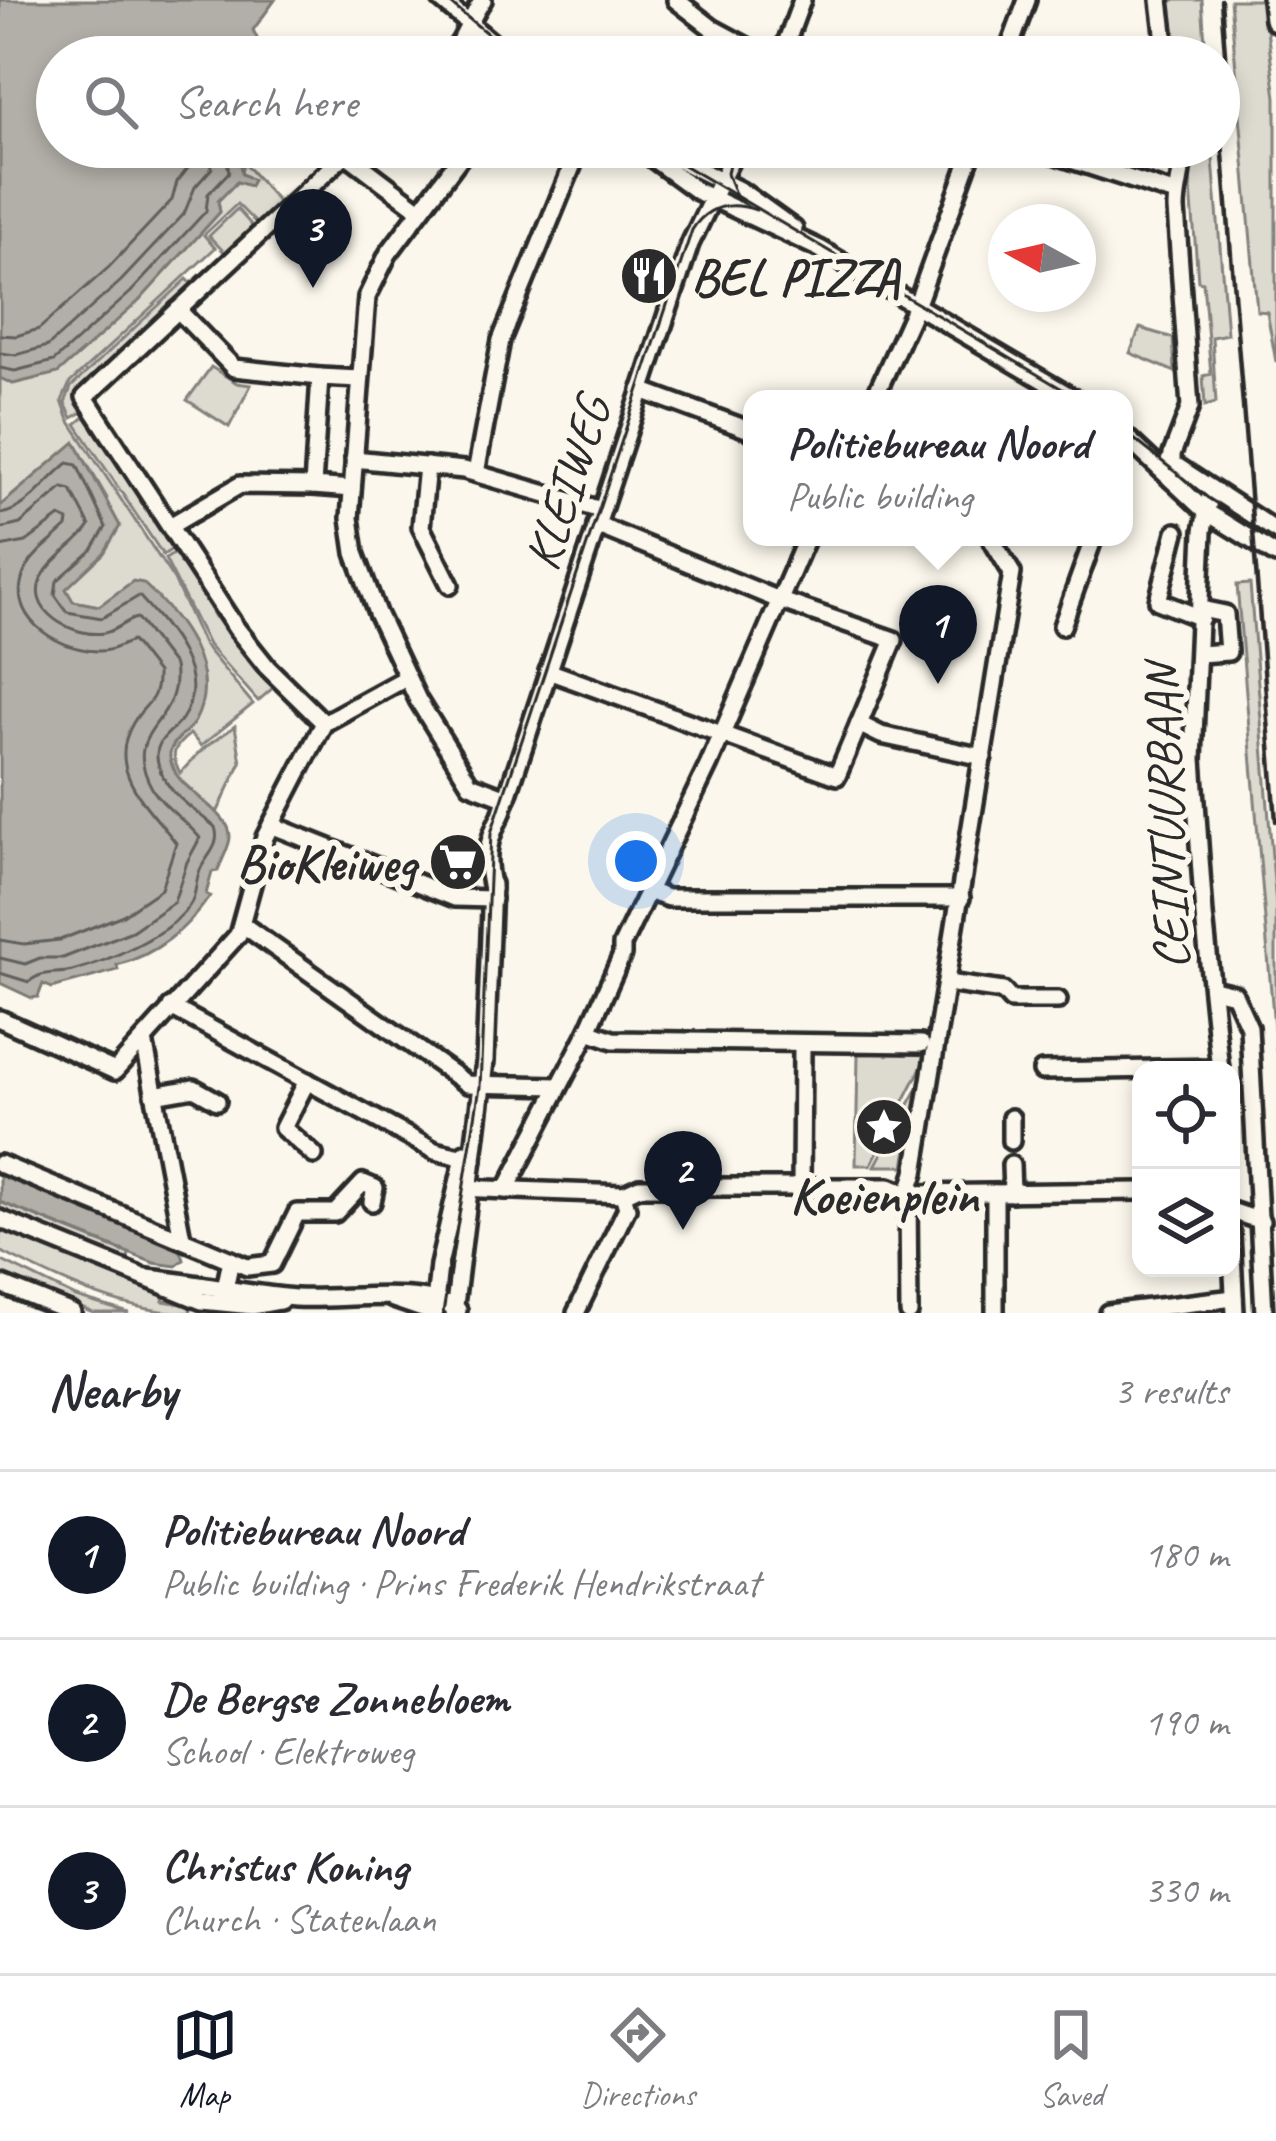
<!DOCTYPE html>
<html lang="en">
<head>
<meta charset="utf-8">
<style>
  body { margin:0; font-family:Caveat,sans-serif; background:#f7f7f7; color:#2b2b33 }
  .controls { position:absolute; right:36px; bottom:36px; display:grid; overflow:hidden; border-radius:24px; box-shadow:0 6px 18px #0003 }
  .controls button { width:108px; height:108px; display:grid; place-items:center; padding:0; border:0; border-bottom:3px solid #e1e1e2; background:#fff; color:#2b2b33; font:60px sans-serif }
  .compass { position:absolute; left:988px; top:204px; width:108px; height:108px; border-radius:50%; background:#fff; box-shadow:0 6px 18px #0003; rotate:278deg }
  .you { position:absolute; left:636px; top:861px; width:42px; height:42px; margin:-30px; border:9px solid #fff; border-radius:50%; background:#1a73e8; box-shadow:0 0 0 18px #1a73e833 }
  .badge { display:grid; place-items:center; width:78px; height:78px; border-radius:50%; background:#111827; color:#fff; font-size:39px; font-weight:700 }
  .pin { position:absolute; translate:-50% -99px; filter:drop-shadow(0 3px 6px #0008) }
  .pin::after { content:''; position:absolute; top:63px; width:42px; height:36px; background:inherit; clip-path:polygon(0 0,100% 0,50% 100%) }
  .popup { position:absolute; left:743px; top:390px; width:390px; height:156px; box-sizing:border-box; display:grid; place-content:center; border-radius:24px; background:#fff; filter:drop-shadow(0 3px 9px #0005); font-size:39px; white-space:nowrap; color:#7c7c81 }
  .popup b { font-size:45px; color:#2b2b33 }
  .popup::after { content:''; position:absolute; left:50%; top:100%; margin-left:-24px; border:24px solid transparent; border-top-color:#fff }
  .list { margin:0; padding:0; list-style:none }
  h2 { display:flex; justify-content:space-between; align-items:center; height:156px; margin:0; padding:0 48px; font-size:51px }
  h2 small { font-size:39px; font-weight:400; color:#7c7c81 }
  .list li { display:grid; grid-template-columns:78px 1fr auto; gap:36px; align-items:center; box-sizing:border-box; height:168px; padding:0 48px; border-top:3px solid #e1e1e2 }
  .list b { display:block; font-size:45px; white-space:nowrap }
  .list p { margin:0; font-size:39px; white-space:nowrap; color:#7c7c81 }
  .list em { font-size:39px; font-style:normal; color:#7c7c81 }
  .icon { flex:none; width:66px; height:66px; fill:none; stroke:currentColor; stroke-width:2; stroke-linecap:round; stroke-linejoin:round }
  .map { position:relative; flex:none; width:1276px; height:1313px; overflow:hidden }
  .search { position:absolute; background:#fff; box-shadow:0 6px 18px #0003; left:36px; right:36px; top:36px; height:132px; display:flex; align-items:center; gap:30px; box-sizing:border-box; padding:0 42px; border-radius:66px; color:#7c7c81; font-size:45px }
  .sheet { height:660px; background:#fff }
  nav { display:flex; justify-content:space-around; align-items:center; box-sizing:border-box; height:168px; border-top:3px solid #e1e1e2; background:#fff; font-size:33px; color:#7c7c81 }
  nav a { display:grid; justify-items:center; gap:6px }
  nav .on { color:#111827 }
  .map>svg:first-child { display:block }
  .green { fill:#dddad0; stroke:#84827e; stroke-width:3 }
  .water { fill:#b1afa7; stroke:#7b7a75; stroke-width:3 }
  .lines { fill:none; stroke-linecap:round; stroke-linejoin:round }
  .shore { stroke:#61605d; stroke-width:3 }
  .minor-casing { stroke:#2b2b2b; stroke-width:24 }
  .highway-casing { stroke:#2b2b2b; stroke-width:30 }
  .minor { stroke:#fbf7ec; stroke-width:15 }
  .highway { stroke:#fbf7ec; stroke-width:21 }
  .tram { stroke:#2b2b2b; stroke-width:3 }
  .rail { stroke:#2b2b2b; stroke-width:4.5 }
  .labels { text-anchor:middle; stroke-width:12; stroke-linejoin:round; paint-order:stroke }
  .poi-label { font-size:51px; font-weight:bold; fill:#2b2b2b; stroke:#fbf7ec; text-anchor:start }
  .street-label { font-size:51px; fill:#2b2b2b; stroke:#fbf7ec }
</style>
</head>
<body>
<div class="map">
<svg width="1276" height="1313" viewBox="0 0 1276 1313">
  <rect width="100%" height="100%" fill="#fbf7ec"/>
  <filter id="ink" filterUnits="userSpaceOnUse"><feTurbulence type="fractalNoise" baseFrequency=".00833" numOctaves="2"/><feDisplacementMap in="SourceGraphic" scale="24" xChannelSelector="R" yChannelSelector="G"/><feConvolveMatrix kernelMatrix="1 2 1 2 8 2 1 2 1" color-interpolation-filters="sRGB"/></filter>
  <g filter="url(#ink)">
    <g class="green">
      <path d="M1169,0H1202L1206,57H1181L1172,40Z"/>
      <path d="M1230,0H1263L1276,97V362L1267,312L1257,311Z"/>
      <path d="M1194,147H1212L1227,334L1212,337L1216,403L1205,406L1203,376L1211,374L1203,282L1198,281L1190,175Z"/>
      <path d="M244,163L280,204L259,226L237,204L204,235L215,248L70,383L62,401L69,420L174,580L203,644L253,704L201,746L190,734C173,747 170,755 180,773L203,749L235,726L241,762L217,813L177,777L169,755C174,739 188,731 196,716C217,670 187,638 161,603L113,598L99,606L73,601L65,589L107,498L75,443L0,506V378L13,384L58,373L139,301L220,212L218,201L237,181Z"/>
      <path d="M237,209L255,229L227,255L209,236Z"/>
      <path d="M187,279L194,286L76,395L85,411L72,418L65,403L71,387Z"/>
      <path d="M1140,328L1173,338L1175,372L1130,353Z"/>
      <path d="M211,367L237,383L251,385L229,427L187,400Z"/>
      <path d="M88,414L152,513L153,521L156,520L167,536L165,539L174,548L163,555L76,424Z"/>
      <path d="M177,552L182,560L180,563L186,566L215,617L219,616L275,686L258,701L208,645L165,559Z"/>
      <path d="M1250,584L1276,906V1051L1237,585Z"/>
      <path d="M917,1052L926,1058L871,1165H856L858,1054Z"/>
      <path d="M918,1088L904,1166H875Z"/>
      <path d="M0,1202L129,1254L127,1263L0,1212Z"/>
      <path d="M0,1227L164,1296L163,1301L189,1305L191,1313C122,1313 60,1281 0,1251Z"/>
      <path d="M0,1260L76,1297L129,1313H93L69,1303L67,1307L0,1280Z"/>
    </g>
    <g class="water">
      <path d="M0,0H275L253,30L266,57H57V147H236L242,174L253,180L250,186L237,182L218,201L220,212L139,301L58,373L13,384L0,378Z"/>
      <path d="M75,442L120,526L104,553L66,589L73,601L99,606L133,581L143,583C179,616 222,670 195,721C188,734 168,740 170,758C175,793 231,809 230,837C230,846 221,861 218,871L212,872L206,894L210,896C188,928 156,955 117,965L118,970L52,988L43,984L38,997L32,998L0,983V506Z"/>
      <path d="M0,1174L180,1248L184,1260L176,1266L154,1263L0,1202Z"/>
    </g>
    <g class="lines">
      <g class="shore">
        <path d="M0,335L16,336L39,329L108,268L172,200L177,182L192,163V147"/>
        <path d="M0,353L16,355L48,346L121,281L184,214L195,187L212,168L210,147"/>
        <path d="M0,368L15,371L54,361L131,292L206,211L208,194L229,172L225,147"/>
        <path d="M0,514C28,510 46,480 68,463L77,465L106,527L92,550L57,581L55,595L67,612L102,618L139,596C167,627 212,675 182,719C173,732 156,738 157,757C160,790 193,808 215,827C221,845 208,854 201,868C195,879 197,893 191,903C173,934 105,962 72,971C55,975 42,970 29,982L0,973"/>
        <path d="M0,529L20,524L63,488L71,490L90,526C78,545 55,555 44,574C21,610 74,638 104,633C116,631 126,620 137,618L174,666C184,726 117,727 153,790C165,809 187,821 200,838L187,862L174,902L132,931L63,958H40L25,964L0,958"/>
        <path d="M0,547L26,542L60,517L68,521L67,527C54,540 36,551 27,567C1,615 55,649 97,651C110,652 121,645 132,641L157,673C158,703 146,701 133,723C104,772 151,809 176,843L161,889L123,915L60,940L24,944L0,940"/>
      </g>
      <g class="minor-casing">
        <g id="minor">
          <path d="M441,0L504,53"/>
          <path d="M676,0L712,28L766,57"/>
          <path d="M1160,0L1167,57"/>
          <path d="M448,57C465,41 469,19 483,0"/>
          <path d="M781,57L802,0"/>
          <path d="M1006,57L1027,0"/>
          <path d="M468,147L388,254L367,297L350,518L355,553L377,613L418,700L470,784L507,798"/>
          <path d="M637,147L697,191L820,249L1075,399"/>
          <path d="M654,147L741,191L794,229"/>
          <path d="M1032,147L1176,194"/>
          <path d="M346,154L420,210"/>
          <path d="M178,310L234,368L320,377"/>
          <path d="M641,390L752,431"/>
          <path d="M874,399L918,301L974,147"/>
          <path d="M1124,435L1205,511L1276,555"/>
          <path d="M354,459L464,470L601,510"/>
          <path d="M1169,461L1276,531"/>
          <path d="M427,466L421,527L450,585"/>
          <path d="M476,473L501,340L580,147"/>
          <path d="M1172,480V454L1190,407L1176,209C1176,187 1184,172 1182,147"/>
          <path d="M352,489L313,486L320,377L359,379"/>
          <path d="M1211,490L1203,531L1193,759L1204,915L1220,1070"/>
          <path d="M596,525L779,600L894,640L859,724L881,735L983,757"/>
          <path d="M170,526L240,485L313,486"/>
          <path d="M1176,532L1158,601L1201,618"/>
          <path d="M1062,626L1094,537"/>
          <path d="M1199,654L1228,652L1225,614L1201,609"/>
          <path d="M548,671L837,776L859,724"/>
          <path d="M324,723L267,667L236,628L85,397L353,147"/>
          <path d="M271,825L455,898L492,899"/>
          <path d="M492,889C485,860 486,842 501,815L690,244L737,147"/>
          <path d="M647,891L668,898H961"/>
          <path d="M243,925L467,1084L558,1086"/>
          <path d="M947,983L1003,991L1011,1000H1058"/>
          <path d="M1213,989L1234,994L1249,1027L1264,1313"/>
          <path d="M171,1007L435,1151L473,1160"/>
          <path d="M0,1019L115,1071L238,935L265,837L324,723L406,678"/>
          <path d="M588,1031L613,1040L921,1044"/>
          <path d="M144,1040L182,1238"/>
          <path d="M1042,1071L1220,1068"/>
          <path d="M307,1081L283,1128L314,1155"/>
          <path d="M154,1095L194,1088L217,1101"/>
          <path d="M1011,1141V1118"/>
          <path d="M0,1164L231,1260"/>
          <path d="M1011,1165L1012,1193"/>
          <path d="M801,1185L802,1045"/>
          <path d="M457,1188L624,1194L639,1187H889L908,1194L1141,1191"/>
          <path d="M506,1190L588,1031L622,955V945L709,764L807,537"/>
          <path d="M1231,1211L1261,1221"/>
          <path d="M0,1219L202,1301L253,1306L280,1301"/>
          <path d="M1231,1234L1235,1313"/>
          <path d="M148,1278C197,1283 245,1294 295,1298C343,1301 418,1286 458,1310"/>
          <path d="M0,1284L72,1313"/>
          <path d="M223,1298L231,1260L247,1267L272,1264L297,1213H335L363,1183L375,1188L372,1202"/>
          <path d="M393,1299L434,1313"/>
          <path d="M434,1313L439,1265L465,1153"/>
          <path d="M454,1313L485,1061L492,884"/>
          <path d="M576,1313L627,1208L623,1194"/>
          <path d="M909,1313L908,1194L915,1173L1012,573L990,537"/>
          <path d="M995,1313V1193"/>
          <path d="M1108,1313L1234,1298"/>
        </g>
      </g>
      <g class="highway-casing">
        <path id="highway" d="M1274,0L1276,19"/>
      </g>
      <use href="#minor" class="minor"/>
      <use href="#highway" class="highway"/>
      <g class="tram">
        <path d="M446,0L516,57"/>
        <path d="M765,40L770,57"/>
        <path d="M653,147L1079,399"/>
        <path d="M732,147L727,174L738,201"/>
        <path d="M1124,431L1208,498L1276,541"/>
        <path d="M443,1313L480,1087L491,833L692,230C707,206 729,201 756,210"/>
      </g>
      <g class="rail">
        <path d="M1221,0L1230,120"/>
        <path d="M1219,104L1276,821"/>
      </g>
    </g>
  </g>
  <defs>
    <g id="restaurant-disc" transform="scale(3)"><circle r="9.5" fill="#2b2b2b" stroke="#fbf7ec"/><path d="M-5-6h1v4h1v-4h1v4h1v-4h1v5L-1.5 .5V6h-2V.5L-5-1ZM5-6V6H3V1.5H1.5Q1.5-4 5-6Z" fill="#fff"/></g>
    <g id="supermarket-disc" transform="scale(3)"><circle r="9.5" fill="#2b2b2b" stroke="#fbf7ec"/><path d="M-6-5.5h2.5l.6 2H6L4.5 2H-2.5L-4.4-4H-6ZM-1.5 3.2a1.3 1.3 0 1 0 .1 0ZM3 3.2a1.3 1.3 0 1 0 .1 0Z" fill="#fff"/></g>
    <g id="sight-disc" transform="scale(3)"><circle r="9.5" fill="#2b2b2b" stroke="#fbf7ec"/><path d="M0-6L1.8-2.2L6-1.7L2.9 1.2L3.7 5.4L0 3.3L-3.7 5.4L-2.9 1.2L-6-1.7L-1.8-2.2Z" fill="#fff"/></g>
  </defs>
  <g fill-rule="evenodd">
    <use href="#restaurant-disc" x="649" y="276"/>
    <use href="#supermarket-disc" x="458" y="862"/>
    <use href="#sight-disc" x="884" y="1127"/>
  </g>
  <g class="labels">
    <g class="poi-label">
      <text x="691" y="294">BEL PIZZA</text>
      <text x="416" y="880" text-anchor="end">BioKleiweg</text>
      <text x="884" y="1213" text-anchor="middle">Koeienplein</text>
    </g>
    <g class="street-label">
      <text transform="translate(566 483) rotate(-72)" y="18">KLEIWEG</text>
      <text transform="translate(1165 817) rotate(-92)" y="18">CEINTUURBAAN</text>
    </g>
  </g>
</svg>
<div class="controls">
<button><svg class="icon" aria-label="locate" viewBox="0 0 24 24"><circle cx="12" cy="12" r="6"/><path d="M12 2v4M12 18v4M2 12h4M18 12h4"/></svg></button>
<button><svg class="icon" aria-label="layers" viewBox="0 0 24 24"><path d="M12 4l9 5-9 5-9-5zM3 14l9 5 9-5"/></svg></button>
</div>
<svg class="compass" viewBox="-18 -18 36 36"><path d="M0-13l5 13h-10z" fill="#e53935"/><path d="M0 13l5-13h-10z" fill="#7c7c81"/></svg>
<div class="you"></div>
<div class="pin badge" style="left:938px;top:684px">1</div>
<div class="popup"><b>Politiebureau Noord</b>Public building</div>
<div class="pin badge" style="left:683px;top:1230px">2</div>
<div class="pin badge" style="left:313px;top:288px">3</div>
<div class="search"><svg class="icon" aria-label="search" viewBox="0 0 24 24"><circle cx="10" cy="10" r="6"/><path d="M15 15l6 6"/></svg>Search here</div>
</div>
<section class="sheet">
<h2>Nearby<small>3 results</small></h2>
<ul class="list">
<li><span class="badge">1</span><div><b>Politiebureau Noord</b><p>Public building · Prins Frederik Hendrikstraat</p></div><em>180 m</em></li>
<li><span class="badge">2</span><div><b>De Bergse Zonnebloem</b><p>School · Elektroweg</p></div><em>190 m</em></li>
<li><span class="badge">3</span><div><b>Christus Koning</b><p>Church · Statenlaan</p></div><em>330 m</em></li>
</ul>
</section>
<nav>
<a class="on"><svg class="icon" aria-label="map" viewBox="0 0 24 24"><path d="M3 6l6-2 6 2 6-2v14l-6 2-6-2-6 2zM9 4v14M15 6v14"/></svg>Map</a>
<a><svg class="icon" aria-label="directions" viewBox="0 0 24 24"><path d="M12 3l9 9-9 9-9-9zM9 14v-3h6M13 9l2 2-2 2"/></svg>Directions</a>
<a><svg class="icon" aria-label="saved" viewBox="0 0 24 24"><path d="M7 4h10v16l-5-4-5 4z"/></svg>Saved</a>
</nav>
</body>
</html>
